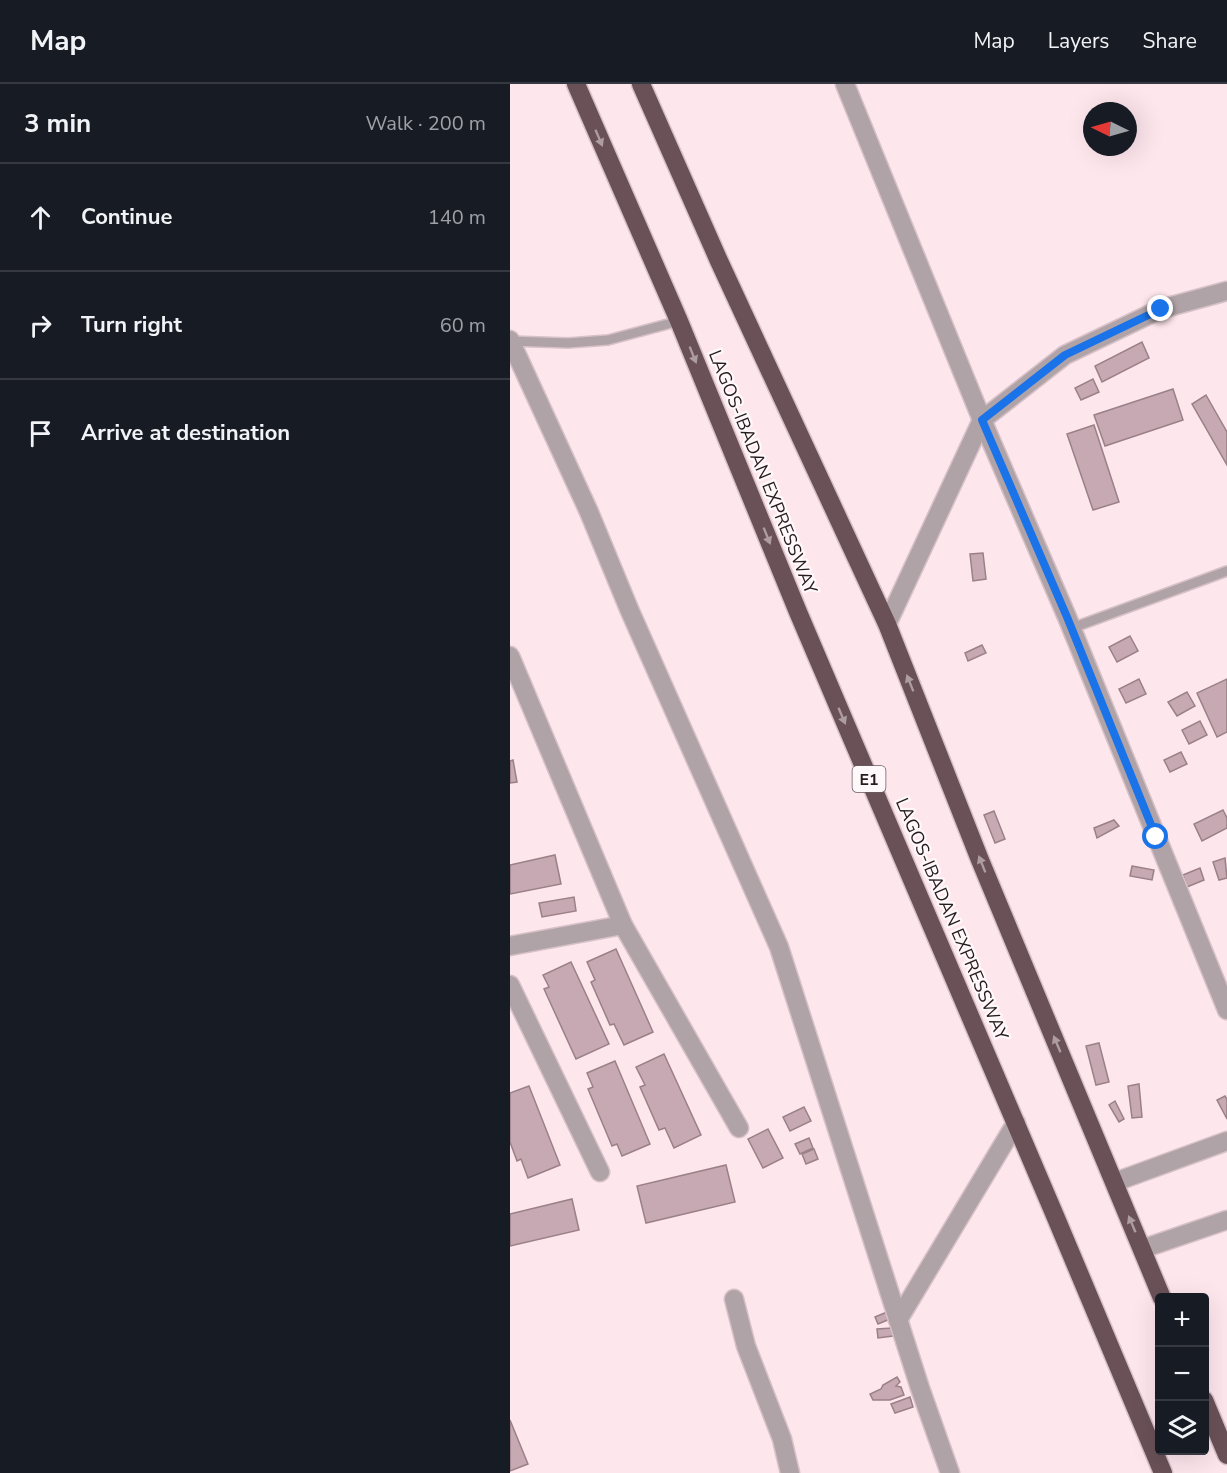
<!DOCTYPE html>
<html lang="en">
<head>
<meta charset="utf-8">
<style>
  body { margin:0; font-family:"Nunito Sans",sans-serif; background:#242831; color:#f1f3f6 }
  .controls { position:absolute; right:18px; bottom:18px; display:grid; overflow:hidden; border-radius:6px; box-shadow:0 6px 24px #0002 }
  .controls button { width:54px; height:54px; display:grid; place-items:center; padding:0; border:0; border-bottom:2px solid #363941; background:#171b24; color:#f1f3f6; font:30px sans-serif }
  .compass { position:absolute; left:573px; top:18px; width:54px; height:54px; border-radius:50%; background:#171b24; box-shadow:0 6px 24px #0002; rotate:275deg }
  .stop { position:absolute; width:18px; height:18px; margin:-14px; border:4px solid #1a73e8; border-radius:50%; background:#fff }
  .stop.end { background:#1a73e8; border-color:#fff; box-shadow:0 2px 6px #0008 }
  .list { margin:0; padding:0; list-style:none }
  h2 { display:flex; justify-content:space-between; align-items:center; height:78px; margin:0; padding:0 24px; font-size:26px }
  h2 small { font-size:20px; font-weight:400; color:#9ea1a6 }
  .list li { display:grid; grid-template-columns:39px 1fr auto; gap:18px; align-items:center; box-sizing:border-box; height:108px; padding:0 24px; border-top:2px solid #363941 }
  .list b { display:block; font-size:22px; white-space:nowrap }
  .list em { font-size:20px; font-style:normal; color:#9ea1a6 }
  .icon { flex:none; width:33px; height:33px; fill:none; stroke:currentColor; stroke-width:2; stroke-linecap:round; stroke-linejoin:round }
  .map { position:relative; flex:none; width:717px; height:1389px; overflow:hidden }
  header { display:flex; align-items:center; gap:36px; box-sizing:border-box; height:84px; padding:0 30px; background:#171b24; border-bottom:2px solid #363941 }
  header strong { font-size:28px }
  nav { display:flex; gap:33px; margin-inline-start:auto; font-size:21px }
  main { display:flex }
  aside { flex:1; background:#171b24 }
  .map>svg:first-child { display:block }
  .building { fill:#c6a9b2; stroke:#9b8088; stroke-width:1.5 }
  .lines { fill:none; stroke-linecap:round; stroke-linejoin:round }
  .lane-casing { stroke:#d7c1c8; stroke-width:12 }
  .street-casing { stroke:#d7c1c8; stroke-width:21 }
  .highway-casing { stroke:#d7c1c8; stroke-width:21 }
  .lane { stroke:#b0a3a7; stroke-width:9 }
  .street { stroke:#b0a3a7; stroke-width:18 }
  .highway { stroke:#6a5158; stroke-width:18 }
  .oneway { fill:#ad9ca1 }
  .route { stroke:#1a73e8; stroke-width:8 }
  .labels { text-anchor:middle; stroke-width:4.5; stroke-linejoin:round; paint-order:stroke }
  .shield { fill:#fff8fa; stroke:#665d60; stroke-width:1.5 }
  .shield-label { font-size:16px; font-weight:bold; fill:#251b1e }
  .street-label { font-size:18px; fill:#251b1e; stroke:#fff8fa }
</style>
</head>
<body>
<header>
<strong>Map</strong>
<nav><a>Map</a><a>Layers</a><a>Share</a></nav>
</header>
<main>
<aside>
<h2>3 min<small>Walk · 200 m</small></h2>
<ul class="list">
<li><svg class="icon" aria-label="ahead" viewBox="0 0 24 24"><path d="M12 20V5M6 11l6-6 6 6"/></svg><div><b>Continue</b></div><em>140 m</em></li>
<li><svg class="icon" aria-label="right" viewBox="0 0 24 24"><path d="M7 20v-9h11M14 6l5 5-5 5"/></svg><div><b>Turn right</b></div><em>60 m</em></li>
<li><svg class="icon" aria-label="arrive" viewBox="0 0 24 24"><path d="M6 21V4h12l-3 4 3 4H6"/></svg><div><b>Arrive at destination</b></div></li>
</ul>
</aside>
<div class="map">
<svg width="717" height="1389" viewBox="0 0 717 1389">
  <rect width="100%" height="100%" fill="#fee6ed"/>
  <g class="building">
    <path d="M632,258L639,274L592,298L585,282Z"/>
    <path d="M583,295L589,308L571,316L565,304Z"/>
    <path d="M663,305L673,336L595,362L584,331Z"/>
    <path d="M696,311L717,348V381L682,320Z"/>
    <path d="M584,341L609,418L583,426L557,350Z"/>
    <path d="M473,469L476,495L463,497L460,470Z"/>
    <path d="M620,552L628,567L607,578L599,563Z"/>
    <path d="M472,561L476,569L458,577L455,569Z"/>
    <path d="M629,595L636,610L616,619L609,605Z"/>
    <path d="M717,595V648L707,653L687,609Z"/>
    <path d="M677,608L685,622L667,632L658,618Z"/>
    <path d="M690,637L697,651L679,660L672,646Z"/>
    <path d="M671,668L677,680L660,688L654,676Z"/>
    <path d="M3,676L7,698L0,699V677Z"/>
    <path d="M713,726L717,734V744L692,757L684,740Z"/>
    <path d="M484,727L495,755L485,759L474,731Z"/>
    <path d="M604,736L609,742L587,754L584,744Z"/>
    <path d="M45,771L51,800L0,810V781Z"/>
    <path d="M715,774L717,794L709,796L703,778Z"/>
    <path d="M622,782L644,786L642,796L620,792Z"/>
    <path d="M690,784L694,796L677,803L673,791Z"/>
    <path d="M64,813L66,827L32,833L29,819Z"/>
    <path d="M106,865L143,948L114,961L104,940L100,941L81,898L85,896L77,878Z"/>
    <path d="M61,878L99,960L66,975L34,905L39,903L33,891Z"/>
    <path d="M589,959L599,998L586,1001L576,962Z"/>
    <path d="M154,970L191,1051L164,1064L155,1044L149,1046L130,1003L135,1001L126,983Z"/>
    <path d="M105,977L140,1060L112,1072L107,1060L102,1062L78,1005L83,1003L77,989Z"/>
    <path d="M629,1000L632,1033L622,1034L618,1002Z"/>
    <path d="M19,1002L50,1081L18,1094L11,1075L7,1077L0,1058V1009Z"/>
    <path d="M715,1012L717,1015V1035L707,1016Z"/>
    <path d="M605,1017L614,1035L609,1038L599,1021Z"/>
    <path d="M294,1023L301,1037L280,1047L273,1033Z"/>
    <path d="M258,1045L273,1074L253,1084L238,1055Z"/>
    <path d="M299,1054L303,1064L290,1070L285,1060Z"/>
    <path d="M304,1065L308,1075L296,1080L292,1070Z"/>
    <path d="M216,1081L225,1118L136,1139L127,1102Z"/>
    <path d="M62,1115L69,1146L0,1162V1130Z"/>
    <path d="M377,1228L380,1235L368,1240L365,1233Z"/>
    <path d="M382,1244L383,1252L368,1254L367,1245Z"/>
    <path d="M387,1293L390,1298L386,1302L391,1303L394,1311L380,1316H363L360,1310L371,1305L373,1301Z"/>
    <path d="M400,1313L403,1323L385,1329L381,1320Z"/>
    <path d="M0,1336L18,1380L0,1387Z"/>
  </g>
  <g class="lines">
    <g class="lane-casing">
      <g id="lane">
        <path d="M0,257L58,259L98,256L169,237"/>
        <path d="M562,544L717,487"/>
      </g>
    </g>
    <g class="street-casing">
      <g id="street">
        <path d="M335,0L472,336L557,533L717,926"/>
        <path d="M0,256L79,428L119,525L269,863L410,1304L440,1389"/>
        <path d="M377,540L472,336L555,271L651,225L717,207"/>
        <path d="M0,572L113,841L229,1044"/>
        <path d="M0,862L113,841"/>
        <path d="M0,901L90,1088"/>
        <path d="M605,1098L717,1057"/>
        <path d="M632,1165L717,1136"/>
        <path d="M224,1215L236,1262L272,1355L280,1389"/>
        <path d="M388,1236L506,1039"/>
      </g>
    </g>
    <g class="highway-casing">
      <g id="highway">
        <path d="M66,0L169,237L288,528L546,1134L653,1389"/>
        <path d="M131,0L209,177L377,540L470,776L652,1214"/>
        <path d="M694,1316L717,1371"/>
      </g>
    </g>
    <use href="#lane" class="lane"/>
    <use href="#street" class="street"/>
    <use href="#highway" class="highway"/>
  </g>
  <defs><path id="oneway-solid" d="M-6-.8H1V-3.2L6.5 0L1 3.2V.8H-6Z" transform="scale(1.5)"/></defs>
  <g class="oneway">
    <use href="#oneway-solid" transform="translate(89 54) rotate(67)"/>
    <use href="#oneway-solid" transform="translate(183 271) rotate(68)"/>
    <use href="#oneway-solid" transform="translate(257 452) rotate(68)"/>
    <use href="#oneway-solid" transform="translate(400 599) rotate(-112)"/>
    <use href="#oneway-solid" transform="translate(332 632) rotate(67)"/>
    <use href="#oneway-solid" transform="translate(472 780) rotate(-112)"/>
    <use href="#oneway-solid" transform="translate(547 960) rotate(-113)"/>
    <use href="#oneway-solid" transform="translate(622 1140) rotate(-113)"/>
  </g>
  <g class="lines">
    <path class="route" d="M646,753L557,533L472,336L555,271L651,225"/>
  </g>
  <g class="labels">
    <rect class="shield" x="342.5" y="682" width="33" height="26" rx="4.5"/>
    <g class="shield-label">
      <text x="359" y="701">E1</text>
    </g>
    <g class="street-label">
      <text transform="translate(253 388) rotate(68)" y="6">LAGOS-IBADAN EXPRESSWAY</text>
      <text transform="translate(442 835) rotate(67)" y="6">LAGOS-IBADAN EXPRESSWAY</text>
    </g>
  </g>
</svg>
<div class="controls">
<button>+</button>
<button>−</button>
<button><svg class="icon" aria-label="layers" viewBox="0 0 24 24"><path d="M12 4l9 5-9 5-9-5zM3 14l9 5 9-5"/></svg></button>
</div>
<svg class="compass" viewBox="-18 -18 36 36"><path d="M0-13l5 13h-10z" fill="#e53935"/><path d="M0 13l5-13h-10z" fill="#9ea1a6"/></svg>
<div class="stop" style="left:646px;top:753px"></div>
<div class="stop end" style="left:651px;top:225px"></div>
</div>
</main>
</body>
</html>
